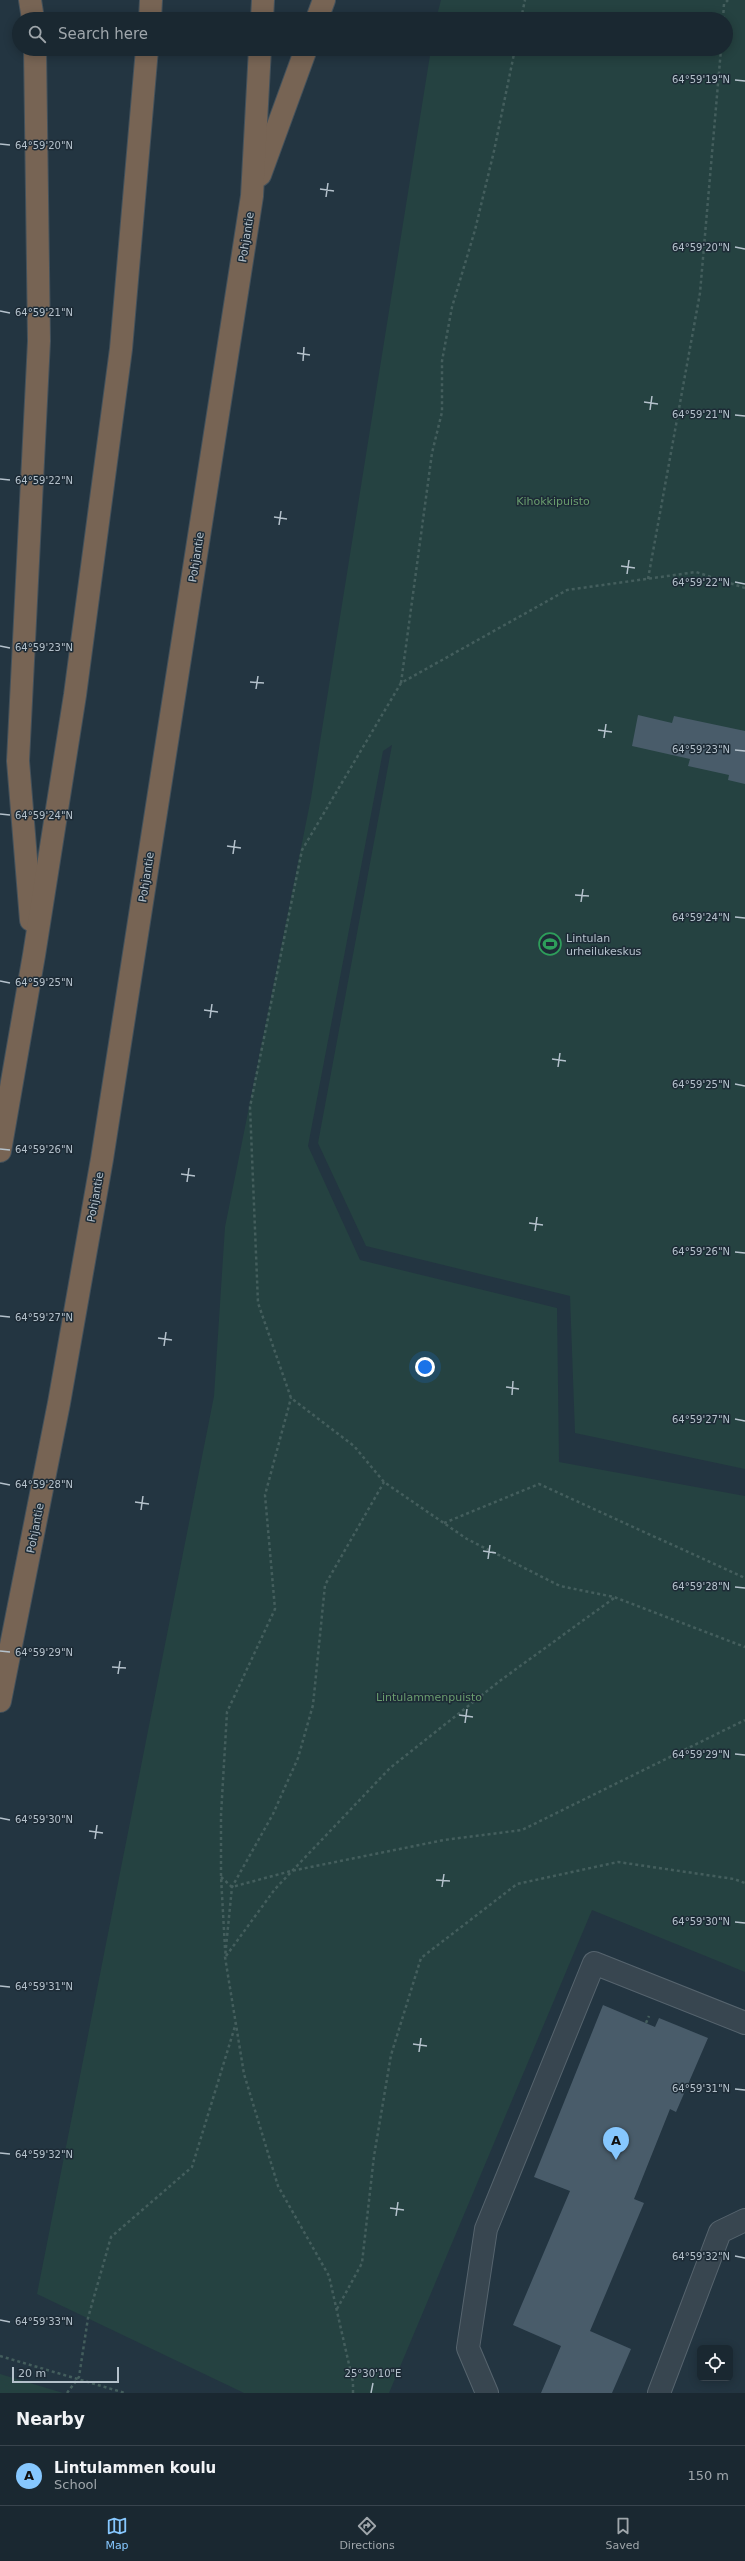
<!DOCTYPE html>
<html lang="en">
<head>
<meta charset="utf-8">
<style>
  body { margin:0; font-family:"DejaVu Sans",sans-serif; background:#233039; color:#f1f3f6 }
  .controls { position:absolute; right:12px; bottom:12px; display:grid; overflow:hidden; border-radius:6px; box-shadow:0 2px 10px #0003 }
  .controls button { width:36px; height:36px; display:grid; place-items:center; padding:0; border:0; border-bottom:1px solid #38444d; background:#1a2831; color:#f1f3f6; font:20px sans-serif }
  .scale { position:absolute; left:12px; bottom:10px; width:107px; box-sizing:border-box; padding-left:4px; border:2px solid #b4c1cb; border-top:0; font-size:11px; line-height:14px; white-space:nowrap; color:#b4c1cb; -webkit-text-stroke:3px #1d2b36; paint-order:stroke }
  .you { position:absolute; left:425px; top:1367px; width:14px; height:14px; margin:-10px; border:3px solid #fff; border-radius:50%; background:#1a73e8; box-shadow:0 0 0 6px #1a73e833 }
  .badge { display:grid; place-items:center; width:26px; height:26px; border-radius:50%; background:#86c7fe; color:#111; font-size:13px; font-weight:700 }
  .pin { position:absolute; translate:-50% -33px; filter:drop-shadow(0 1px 2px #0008) }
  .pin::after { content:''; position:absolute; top:21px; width:14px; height:12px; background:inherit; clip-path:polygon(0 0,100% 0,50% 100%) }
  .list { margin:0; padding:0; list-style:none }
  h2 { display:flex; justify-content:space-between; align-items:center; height:52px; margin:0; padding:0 16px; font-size:17px }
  h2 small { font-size:13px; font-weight:400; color:#9fa6ab }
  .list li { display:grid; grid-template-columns:26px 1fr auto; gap:12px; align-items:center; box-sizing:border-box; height:60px; padding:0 16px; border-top:1px solid #38444d }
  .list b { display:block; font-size:15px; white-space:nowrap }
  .list p { margin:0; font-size:13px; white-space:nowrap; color:#9fa6ab }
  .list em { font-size:13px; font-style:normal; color:#9fa6ab }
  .icon { flex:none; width:22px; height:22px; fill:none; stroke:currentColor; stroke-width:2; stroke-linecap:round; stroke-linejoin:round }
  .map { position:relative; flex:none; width:745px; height:2393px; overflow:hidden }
  .search { position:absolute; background:#1a2831; box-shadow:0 2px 10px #0003; left:12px; right:12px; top:12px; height:44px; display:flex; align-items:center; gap:10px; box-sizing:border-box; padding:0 14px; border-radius:22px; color:#9fa6ab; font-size:15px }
  .sheet { height:112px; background:#1a2831 }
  nav { display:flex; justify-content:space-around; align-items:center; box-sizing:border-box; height:56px; border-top:1px solid #38444d; background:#1a2831; font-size:11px; color:#9fa6ab }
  nav a { display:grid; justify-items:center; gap:2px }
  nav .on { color:#86c7fe }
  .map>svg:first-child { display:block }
  .green { fill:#254241 }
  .building { fill:#495c6a }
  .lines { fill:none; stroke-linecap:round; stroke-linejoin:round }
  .minor-casing { stroke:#56646e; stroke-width:24 }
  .highway-casing { stroke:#43515b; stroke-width:24 }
  .path { stroke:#445e5d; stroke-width:2.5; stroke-dasharray:3 3; stroke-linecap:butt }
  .minor { stroke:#384650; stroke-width:22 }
  .highway { stroke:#776454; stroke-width:22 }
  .ticks { fill:none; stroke:#b4c1cb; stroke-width:1.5 }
  .labels { text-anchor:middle; stroke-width:3; stroke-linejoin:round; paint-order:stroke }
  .street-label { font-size:11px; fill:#b4c1cb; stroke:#1d2b36 }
  .park-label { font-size:11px; fill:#6a9d6e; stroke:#1d2b36 }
  .poi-label { font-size:11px; fill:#b4c1cb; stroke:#1d2b36; text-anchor:start }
  .ticks-label { font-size:10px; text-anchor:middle; fill:#b4c1cb; stroke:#1d2b36; stroke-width:3; stroke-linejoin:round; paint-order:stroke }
</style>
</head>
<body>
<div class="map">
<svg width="745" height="2393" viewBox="0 0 745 2393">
  <rect width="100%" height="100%" fill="#233541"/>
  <g class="green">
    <path d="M441,0H745V1469L575,1433L570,1296L366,1246L318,1143L392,745L383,751L308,1146L360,1260L557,1308L559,1462L745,1496V1972L592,1910L389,2393H244L37,2294L214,1396L225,1227L311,798L431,49H726V19H436Z"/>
    <path d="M0,2374L63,2393H0Z"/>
  </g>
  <g class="building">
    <path d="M638,715L672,723L674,716L745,731V784L728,780L729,775L688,766L690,759L632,746Z"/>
    <path d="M603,2005L655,2027L659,2018L708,2038L676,2112L670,2109L634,2199L644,2203L590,2331L631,2349L612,2393H541L561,2346L513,2325L570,2191L534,2177Z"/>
  </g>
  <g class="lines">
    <g class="minor-casing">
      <g id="minor">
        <path d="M487,2393L468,2348L486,2229L594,1963L745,2023"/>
        <path d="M659,2393L720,2232L745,2220"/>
      </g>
    </g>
    <g class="highway-casing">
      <g id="highway">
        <path d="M30,0L33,19"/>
        <path d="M150,19L151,0"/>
        <path d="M262,19L263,0"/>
        <path d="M317,19L324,0"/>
        <path d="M260,175L306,49"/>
        <path d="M31,920L18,761L39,341L35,49"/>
        <path d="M0,1151L34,955L75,695L121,349L147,49"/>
        <path d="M0,1701L59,1403L102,1159L252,196L260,49"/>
      </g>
    </g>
    <g class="path">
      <path d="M521,19L525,0"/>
      <path d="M723,19L724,4L728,0"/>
      <path d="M648,579L700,293L721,49"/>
      <path d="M745,588L696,572L567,590L401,683L302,850L250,1107L258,1303L291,1398L354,1446L384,1482L467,1539L560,1586L614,1597L745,1647"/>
      <path d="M401,683L432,453L442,412V361L452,307L475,230L494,151L515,49"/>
      <path d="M444,1523L539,1484L745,1578"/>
      <path d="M221,1877L232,1887L291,1871L444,1840L522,1830L745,1720"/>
      <path d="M225,1948L221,1877V1815L227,1712L275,1609L265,1495L291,1398"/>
      <path d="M226,1956L275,1889L390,1768L501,1680L614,1598"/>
      <path d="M646,2023L649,2016"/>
      <path d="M337,2309L362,2263L374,2156L391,2055L421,1958L517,1884L618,1862L734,1879L745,1883"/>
      <path d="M0,2356L125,2393"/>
      <path d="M67,2393L79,2377L88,2318L111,2237L192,2167L236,2023"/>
      <path d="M353,2393V2382L329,2276L278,2186L244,2074L225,1957L232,1887L273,1814L298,1758L313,1705L325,1585L384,1482"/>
    </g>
    <use href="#minor" class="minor"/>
    <use href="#highway" class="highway"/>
  </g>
  <path class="ticks" d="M735,80L745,81M0,144L10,145M320,189L334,191M326,197L328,183M735,247L745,249M0,311L10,313M297,353L310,355M303,361L304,347M644,402L658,404M650,410L652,396M735,415L745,416M0,479L10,480M274,517L287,519M279,525L281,511M621,566L635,568M627,574L629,560M735,582L745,584M0,646L10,648M250,682L264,683M256,689L258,676M598,730L612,732M604,738L606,724M735,750L745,751M0,814L10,815M227,846L241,848M233,854L235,840M575,895L589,896M581,902L583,889M735,917L745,918M0,981L10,983M204,1010L218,1012M210,1018L212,1004M552,1059L566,1061M558,1067L560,1053M735,1084L745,1086M0,1149L10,1150M181,1174L195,1176M187,1182L189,1168M529,1223L543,1225M535,1231L537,1217M735,1252L745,1253M0,1316L10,1317M158,1338L172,1340M164,1346L166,1332M506,1387L519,1389M512,1395L513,1381M735,1419L745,1421M0,1483L10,1485M135,1502L149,1504M141,1510L143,1496M483,1551L496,1553M488,1559L490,1545M735,1587L745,1588M0,1651L10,1652M112,1667L126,1668M118,1674L120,1661M459,1715L473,1717M465,1723L467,1709M735,1754L745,1755M0,1818L10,1820M89,1831L103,1833M95,1839L97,1825M436,1880L450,1881M442,1887L444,1874M735,1922L745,1923M0,1986L10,1987M413,2044L427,2046M419,2052L421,2038M735,2089L745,2090M0,2153L10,2154M390,2208L404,2210M396,2216L398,2202M735,2256L745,2258M0,2320L10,2322M371,2393L373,2383"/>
  <defs>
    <g id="stadium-ring" transform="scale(1.15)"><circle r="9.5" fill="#1d2b36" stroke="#2e9e5b" stroke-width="1.5"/><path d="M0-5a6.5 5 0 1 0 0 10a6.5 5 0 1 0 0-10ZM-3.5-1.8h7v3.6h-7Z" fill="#2e9e5b"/></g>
  </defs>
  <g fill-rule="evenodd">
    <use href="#stadium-ring" x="550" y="944"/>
  </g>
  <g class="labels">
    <g class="street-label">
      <text transform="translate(246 237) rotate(-81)" y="4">Pohjantie</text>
      <text transform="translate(196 557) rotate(-81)" y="4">Pohjantie</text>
      <text transform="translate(146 877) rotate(-81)" y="4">Pohjantie</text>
      <text transform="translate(95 1197) rotate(-80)" y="4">Pohjantie</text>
      <text transform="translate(35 1528) rotate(-79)" y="4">Pohjantie</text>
    </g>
    <g class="park-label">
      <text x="553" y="505">Kihokkipuisto</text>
      <text x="429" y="1701">Lintulammenpuisto</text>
    </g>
    <g class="poi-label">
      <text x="566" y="942">Lintulan<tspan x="566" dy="13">urheilukeskus</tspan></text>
    </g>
  </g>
  <g class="ticks-label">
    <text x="701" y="83">64°59'19"N</text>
    <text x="44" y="149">64°59'20"N</text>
    <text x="701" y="251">64°59'20"N</text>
    <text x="44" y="316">64°59'21"N</text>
    <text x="701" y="418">64°59'21"N</text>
    <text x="44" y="484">64°59'22"N</text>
    <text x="701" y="586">64°59'22"N</text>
    <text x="44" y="651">64°59'23"N</text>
    <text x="701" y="753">64°59'23"N</text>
    <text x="44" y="819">64°59'24"N</text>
    <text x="701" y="921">64°59'24"N</text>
    <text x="44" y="986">64°59'25"N</text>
    <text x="701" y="1088">64°59'25"N</text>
    <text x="44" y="1153">64°59'26"N</text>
    <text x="701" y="1255">64°59'26"N</text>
    <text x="44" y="1321">64°59'27"N</text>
    <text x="701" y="1423">64°59'27"N</text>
    <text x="44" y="1488">64°59'28"N</text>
    <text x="701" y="1590">64°59'28"N</text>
    <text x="44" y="1656">64°59'29"N</text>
    <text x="701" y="1758">64°59'29"N</text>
    <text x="44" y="1823">64°59'30"N</text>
    <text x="701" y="1925">64°59'30"N</text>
    <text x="44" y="1990">64°59'31"N</text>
    <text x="701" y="2092">64°59'31"N</text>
    <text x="44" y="2158">64°59'32"N</text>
    <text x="701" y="2260">64°59'32"N</text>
    <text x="44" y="2325">64°59'33"N</text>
    <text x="373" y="2377">25°30'10"E</text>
  </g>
</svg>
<div class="controls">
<button><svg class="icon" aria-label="locate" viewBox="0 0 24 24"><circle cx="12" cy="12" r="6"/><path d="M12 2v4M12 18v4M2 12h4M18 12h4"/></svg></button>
</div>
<div class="scale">20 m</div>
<div class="you"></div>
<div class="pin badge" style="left:616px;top:2160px">A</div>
<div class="search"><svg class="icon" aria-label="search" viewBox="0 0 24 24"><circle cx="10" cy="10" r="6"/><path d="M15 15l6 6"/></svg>Search here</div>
</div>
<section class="sheet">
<h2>Nearby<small></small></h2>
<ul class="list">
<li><span class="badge">A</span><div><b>Lintulammen koulu</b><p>School</p></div><em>150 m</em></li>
</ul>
</section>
<nav>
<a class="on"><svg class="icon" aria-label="map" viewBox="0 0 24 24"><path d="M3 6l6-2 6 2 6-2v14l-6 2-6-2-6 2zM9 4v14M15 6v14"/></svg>Map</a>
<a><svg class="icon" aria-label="directions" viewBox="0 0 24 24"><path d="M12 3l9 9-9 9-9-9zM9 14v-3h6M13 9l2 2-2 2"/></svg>Directions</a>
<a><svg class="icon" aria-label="saved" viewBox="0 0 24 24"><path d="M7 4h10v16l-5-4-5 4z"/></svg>Saved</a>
</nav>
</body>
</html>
